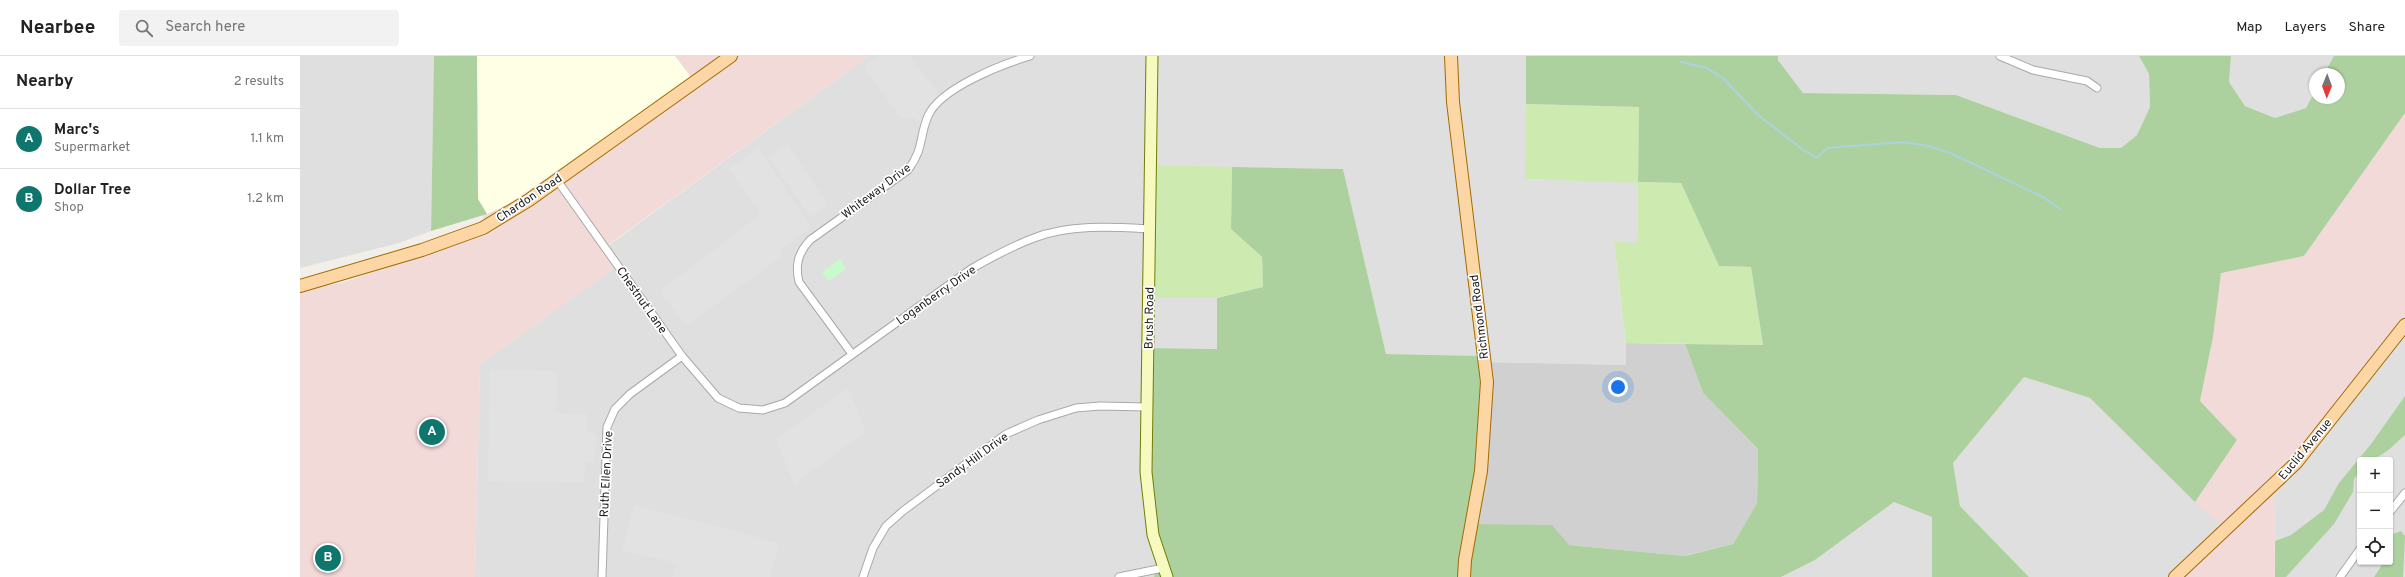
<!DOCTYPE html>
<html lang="en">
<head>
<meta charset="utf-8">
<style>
  body { margin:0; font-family:Overpass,sans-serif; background:#f2f2f2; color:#222 }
  .controls { position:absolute; right:12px; bottom:12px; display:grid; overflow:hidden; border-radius:4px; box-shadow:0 1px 3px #0004 }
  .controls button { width:36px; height:36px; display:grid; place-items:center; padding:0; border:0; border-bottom:1px solid #e0e0e0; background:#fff; color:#222; font:20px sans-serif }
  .compass { position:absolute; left:2009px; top:12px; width:36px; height:36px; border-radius:50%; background:#fff; box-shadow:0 1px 3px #0004; rotate:181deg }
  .you { position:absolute; left:1318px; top:331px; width:14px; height:14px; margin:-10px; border:3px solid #fff; border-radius:50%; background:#1a73e8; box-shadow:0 0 0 6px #1a73e833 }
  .badge { display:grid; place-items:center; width:26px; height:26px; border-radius:50%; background:#0f766e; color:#fff; font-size:13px; font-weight:700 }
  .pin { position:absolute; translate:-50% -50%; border:2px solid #fff; box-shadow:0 1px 4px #0006 }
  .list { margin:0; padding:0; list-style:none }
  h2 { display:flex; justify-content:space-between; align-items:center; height:52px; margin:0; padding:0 16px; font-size:17px }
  h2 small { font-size:13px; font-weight:400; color:#767676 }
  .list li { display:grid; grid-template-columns:26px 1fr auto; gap:12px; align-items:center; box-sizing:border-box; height:60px; padding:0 16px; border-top:1px solid #e0e0e0 }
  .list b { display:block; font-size:15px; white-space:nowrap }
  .list p { margin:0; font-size:13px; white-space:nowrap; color:#767676 }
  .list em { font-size:13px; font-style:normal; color:#767676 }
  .icon { flex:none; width:22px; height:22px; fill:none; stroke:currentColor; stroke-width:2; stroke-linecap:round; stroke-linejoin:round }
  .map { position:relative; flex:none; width:2105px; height:521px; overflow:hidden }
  header { display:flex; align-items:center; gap:24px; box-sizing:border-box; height:56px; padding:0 20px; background:#fff; border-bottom:1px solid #e0e0e0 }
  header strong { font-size:19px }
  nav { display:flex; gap:22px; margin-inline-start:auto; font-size:14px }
  .search { width:280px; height:36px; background:#f2f2f2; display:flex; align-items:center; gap:10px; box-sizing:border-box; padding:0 14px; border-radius:4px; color:#767676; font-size:15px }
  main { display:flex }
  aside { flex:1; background:#fff }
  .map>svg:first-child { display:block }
  .residential { fill:#e0dfdf; fill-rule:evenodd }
  .commercial { fill:#f2dad9 }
  .education { fill:#ffffe5 }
  .religious { fill:#d0d0d0 }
  .grass { fill:#cdebb0 }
  .forest { fill:#add19e }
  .park { fill:#c8facc }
  .parking { fill:#e2e2e2 }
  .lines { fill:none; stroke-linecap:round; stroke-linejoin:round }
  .stream { stroke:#aad3df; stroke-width:2 }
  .street-casing { stroke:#a9a9a9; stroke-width:9 }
  .secondary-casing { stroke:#707d05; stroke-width:13 }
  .primary-casing { stroke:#a06b00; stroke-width:14 }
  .street { stroke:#fff; stroke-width:7 }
  .secondary { stroke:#f7fabf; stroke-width:11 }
  .primary { stroke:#fcd6a4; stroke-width:12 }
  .labels { text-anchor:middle; stroke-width:3.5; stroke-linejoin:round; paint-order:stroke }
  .street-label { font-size:12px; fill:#222; stroke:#fff }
</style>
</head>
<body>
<header>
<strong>Nearbee</strong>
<div class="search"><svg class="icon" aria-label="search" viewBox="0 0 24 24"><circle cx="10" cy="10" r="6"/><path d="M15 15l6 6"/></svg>Search here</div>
<nav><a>Map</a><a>Layers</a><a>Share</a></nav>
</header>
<main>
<aside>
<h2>Nearby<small>2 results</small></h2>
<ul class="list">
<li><span class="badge">A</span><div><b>Marc's</b><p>Supermarket</p></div><em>1.1 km</em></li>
<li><span class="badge">B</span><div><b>Dollar Tree</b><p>Shop</p></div><em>1.2 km</em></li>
</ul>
</aside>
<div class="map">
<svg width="2105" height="521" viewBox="0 0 2105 521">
  <rect width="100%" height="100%" fill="#f2efe9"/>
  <g class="residential">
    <path d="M0,0H134L131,175L99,187L0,212Z"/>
    <path d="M569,0H1226V123L1338,126L1337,187H1314L1326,287V309L1184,306L1183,300L1086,298L1043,113L851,110L849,242H917V293L849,292L863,512L856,514L854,521H175L180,308L317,210L305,192Z"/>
    <path d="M1478,0H1839L1849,18L1850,51L1837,79L1821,92H1800L1656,39L1503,37L1478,4Z"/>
    <path d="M1931,0H2034V1L2024,18H2015V35L2006,52L1975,62L1945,50L1929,26Z"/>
    <path d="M2105,269V521H1975L1974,428ZM2060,404H2090V506H2060Z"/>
    <path d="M1724,321L1790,342L1926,474L1875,521H1729L1660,450L1653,407Z"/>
    <path d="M1594,446L1632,460V521H1481L1515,504Z"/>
  </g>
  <g class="commercial">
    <path d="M187,0H569L305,191L318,210L180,308L175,521H0V235L45,226L183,176Z"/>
    <path d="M2105,57V269L1974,428L1975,521H1875L1926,474L1895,446L1937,384L1900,345L1913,281L1921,216L2004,200Z"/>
  </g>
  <path class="education" d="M177,0H375L391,21L211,147L187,158L178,144Z"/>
  <path class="religious" d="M1326,287L1385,288L1403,337L1458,393L1457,447L1433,488L1384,500L1269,489L1172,468L1184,306L1326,309Z"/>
  <g class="grass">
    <path d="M1226,48L1339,51L1338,126L1381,127L1419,210L1451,211L1463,289L1326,287L1314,186L1337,187L1338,127L1225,123Z"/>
    <path d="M851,109L932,111L931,173L962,201L963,231L917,242H849Z"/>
  </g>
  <g class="forest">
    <path d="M134,0H177L178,143L187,158L131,175Z"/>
    <path d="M1226,0H1478V4L1503,37L1656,39L1800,92H1821L1837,79L1850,51L1849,18L1839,0H1931L1929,26L1945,50L1975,62L2006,52L2015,35V42H2039V18H2024L2034,0H2105V57L2004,200L1921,217L1913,281L1900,345L1937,384L1895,446L1790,342L1724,321L1653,407L1660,450L1729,521H1632V461L1594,446L1515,504L1481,521H854L856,514L863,512L848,452V292L917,293V242L963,231L962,201L931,173L932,111L1043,113L1086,298L1183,300L1172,468L1252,469L1269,489L1385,500L1433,488L1457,447L1458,393L1403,337L1385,288L1463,289L1451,211L1419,210L1381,127L1338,126L1339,51L1226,48Z"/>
    <path d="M2105,340V379C2089,393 2082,404 2060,404V414L2054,423L2053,436L2034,468L1986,521H1975V485L1991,479L2024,454L2039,427L2071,388Z"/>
    <path d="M2101,475L2105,480L2103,521H2074L2084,506H2090V489L2093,478Z"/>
  </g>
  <path class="park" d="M540,203L546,213L529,225L522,216Z"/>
  <g class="parking">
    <path d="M578,0H610L641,41L623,69L616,62L601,63L564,11Z"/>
    <path d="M487,88L528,148L510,161L468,101Z"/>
    <path d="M458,92L511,171L481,194V201L386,270L360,235L461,158L429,113Z"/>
    <path d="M190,313L254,315L258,320L256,357L287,358V376L297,378L294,406H285L284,427L188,425Z"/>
    <path d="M548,332L566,376L494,428L476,383Z"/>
    <path d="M334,449L479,487L470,521H372L376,507L322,494Z"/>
  </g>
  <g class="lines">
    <path class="stream" d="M1381,6L1407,12L1424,23L1458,59L1502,93L1517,102L1527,92L1602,86L1629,90L1650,97L1743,141L1760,153"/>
    <g class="street-casing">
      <g id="street">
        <path d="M1700,0L1733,14L1787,25L1797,32"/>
        <path d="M257,124L382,300L418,342L439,352L463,354L485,347L671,213C692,201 712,190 734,182C770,168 813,171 850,173"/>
        <path d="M552,298L499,226C495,209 498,197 510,184L608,114C624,93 619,81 628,60C640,32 703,8 730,0"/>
        <path d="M2090,456L2105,437"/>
        <path d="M302,521L307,371L315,353L330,338L382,300"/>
        <path d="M563,521L573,492L586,470L603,455L706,378L738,364L776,352L800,350L847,351"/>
        <path d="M819,521L863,512"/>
        <path d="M2040,521L2060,493"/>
      </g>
    </g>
    <g class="secondary-casing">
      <path id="secondary" d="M852,0L846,416L853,479L867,521"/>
    </g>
    <g class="primary-casing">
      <g id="primary">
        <path d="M1151,0L1153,46L1187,326L1181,415L1165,504L1164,521"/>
        <path d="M0,230L122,194L183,172L229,144L431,0"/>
        <path d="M1875,521L1996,407L2105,269"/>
      </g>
    </g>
    <use href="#street" class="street"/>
    <use href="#secondary" class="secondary"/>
    <use href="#primary" class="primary"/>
  </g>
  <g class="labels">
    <g class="street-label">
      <text transform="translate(576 135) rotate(-37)" y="4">Whiteway Drive</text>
      <text transform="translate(229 142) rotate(-34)" y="4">Chardon Road</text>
      <text transform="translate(636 239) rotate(-35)" y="4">Loganberry Drive</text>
      <text transform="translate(342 244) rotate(55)" y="4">Chestnut Lane</text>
      <text transform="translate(1179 261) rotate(-97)" y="4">Richmond Road</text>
      <text transform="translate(849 262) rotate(-89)" y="4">Brush Road</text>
      <text transform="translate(2005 393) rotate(-50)" y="4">Euclid Avenue</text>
      <text transform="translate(672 404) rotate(-36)" y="4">Sandy Hill Drive</text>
      <text transform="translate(306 418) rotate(-87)" y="4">Ruth Ellen Drive</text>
    </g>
  </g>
</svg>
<div class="controls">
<button>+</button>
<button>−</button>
<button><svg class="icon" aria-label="locate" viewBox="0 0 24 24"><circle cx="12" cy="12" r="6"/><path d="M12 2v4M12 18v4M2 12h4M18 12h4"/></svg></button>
</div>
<svg class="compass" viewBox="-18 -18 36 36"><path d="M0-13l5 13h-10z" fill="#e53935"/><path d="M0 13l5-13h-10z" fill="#767676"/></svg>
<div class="you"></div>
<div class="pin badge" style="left:132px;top:376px">A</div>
<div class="pin badge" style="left:28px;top:502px">B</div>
</div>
</main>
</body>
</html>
